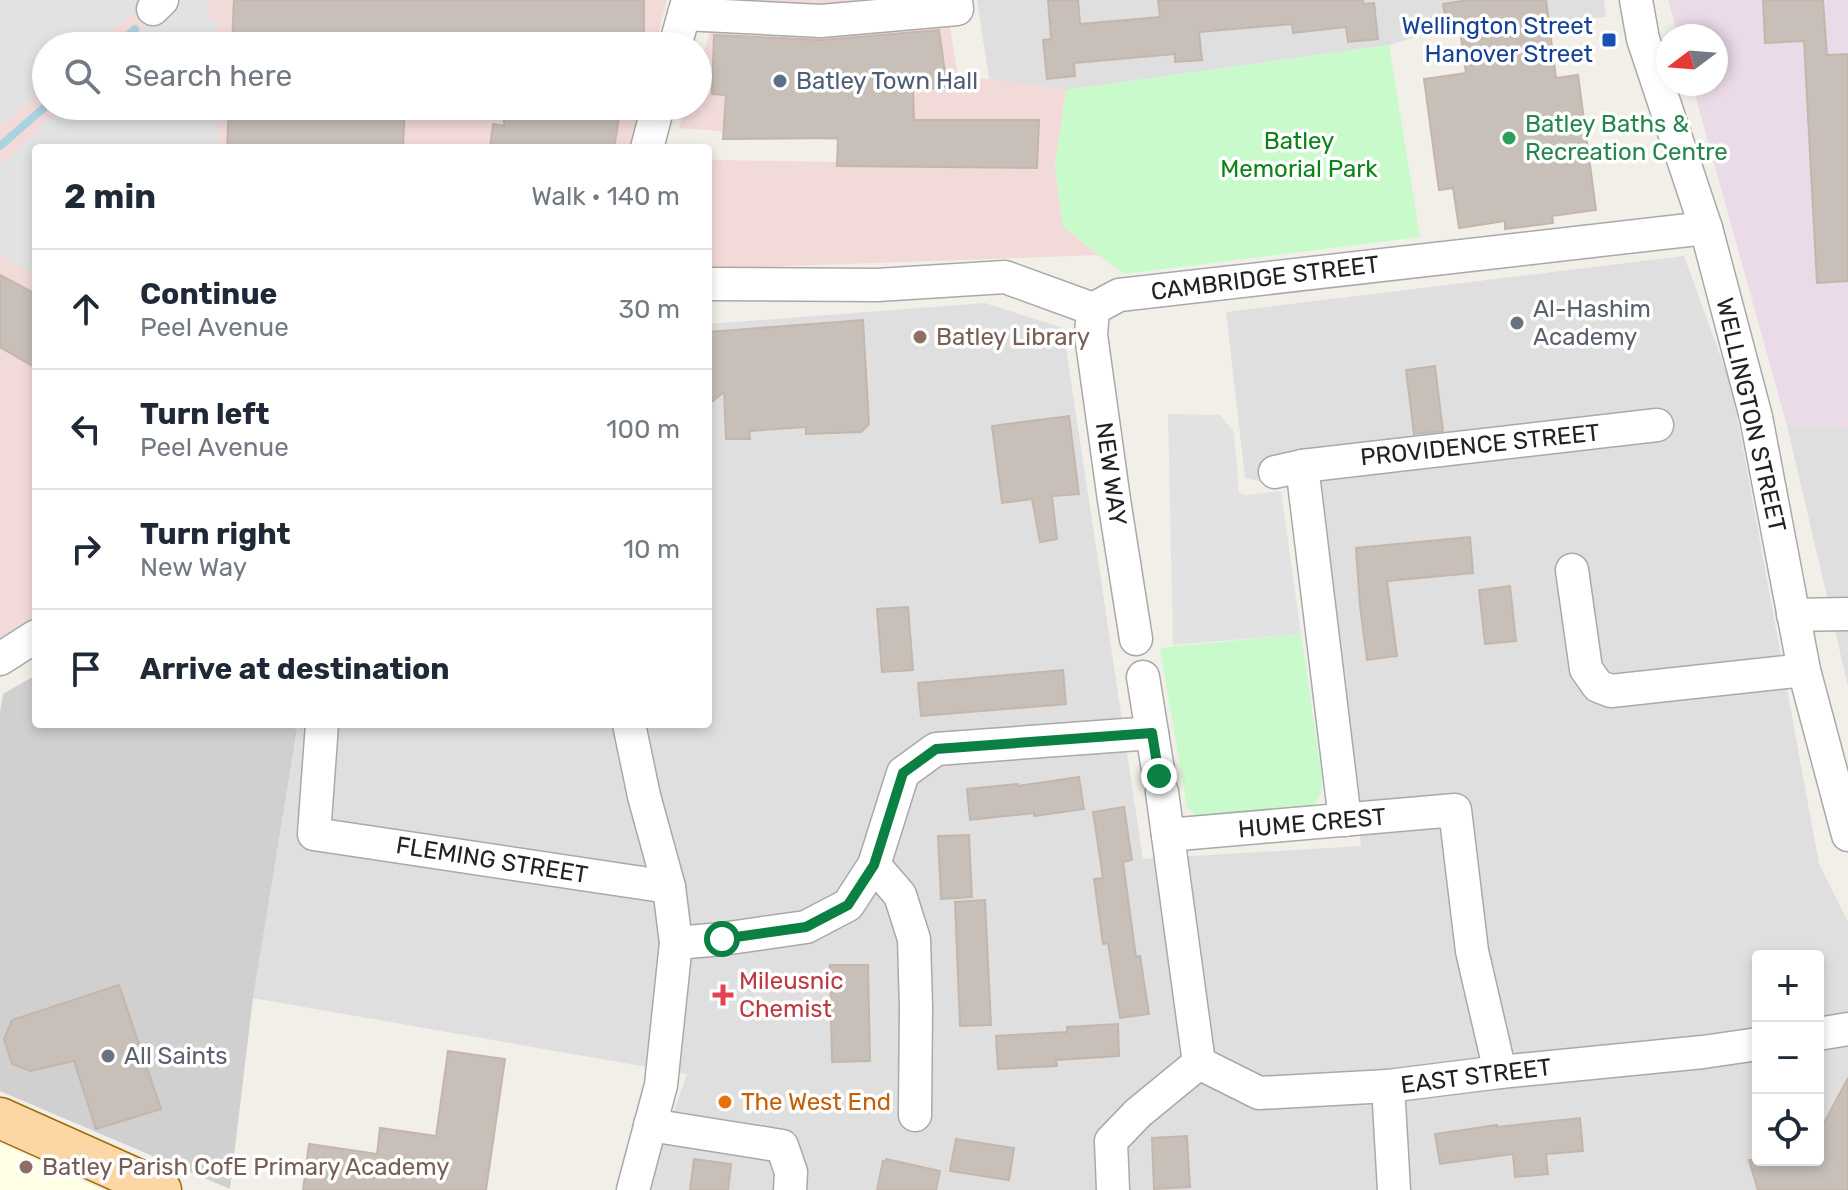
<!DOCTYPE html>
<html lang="en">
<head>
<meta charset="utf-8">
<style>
  body { margin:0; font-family:Rubik,sans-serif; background:#f2f2f3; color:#1f2937 }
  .controls { position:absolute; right:24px; bottom:24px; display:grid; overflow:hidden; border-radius:8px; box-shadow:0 4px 12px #0003 }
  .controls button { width:72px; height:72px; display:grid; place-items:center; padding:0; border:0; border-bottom:2px solid #e0e1e3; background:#fff; color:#1f2937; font:40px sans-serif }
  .compass { position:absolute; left:1656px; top:24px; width:72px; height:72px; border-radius:50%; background:#fff; box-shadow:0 4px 12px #0003; rotate:254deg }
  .stop { position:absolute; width:24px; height:24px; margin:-18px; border:6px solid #0b8043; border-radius:50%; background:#fff }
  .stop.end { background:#0b8043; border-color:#fff; box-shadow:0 2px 8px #0008 }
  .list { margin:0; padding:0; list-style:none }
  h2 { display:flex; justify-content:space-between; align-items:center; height:104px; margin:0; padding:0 32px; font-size:34px }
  h2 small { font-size:26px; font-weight:400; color:#747a83 }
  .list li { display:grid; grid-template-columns:52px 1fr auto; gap:24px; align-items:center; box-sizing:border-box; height:120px; padding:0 32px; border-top:2px solid #e0e1e3 }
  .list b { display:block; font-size:30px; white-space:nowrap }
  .list p { margin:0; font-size:26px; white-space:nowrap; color:#747a83 }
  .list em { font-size:26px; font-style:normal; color:#747a83 }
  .icon { flex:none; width:44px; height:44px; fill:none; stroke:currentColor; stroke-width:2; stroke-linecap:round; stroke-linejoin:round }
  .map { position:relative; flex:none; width:1848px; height:1190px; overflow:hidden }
  .search { position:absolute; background:#fff; box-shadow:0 4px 12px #0003; left:32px; top:32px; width:680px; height:88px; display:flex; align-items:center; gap:20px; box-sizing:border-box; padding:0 28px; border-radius:44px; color:#747a83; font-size:30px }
  .panel { position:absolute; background:#fff; box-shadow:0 4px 12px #0003; left:32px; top:144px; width:680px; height:584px; border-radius:8px }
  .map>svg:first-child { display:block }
  .residential { fill:#e0dfdf; fill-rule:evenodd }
  .commercial { fill:#f2dad9 }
  .industrial { fill:#ebdbe8 }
  .education { fill:#ffffe5 }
  .religious { fill:#d0d0d0 }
  .park { fill:#c8facc }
  .parking { fill:#e2e2e2 }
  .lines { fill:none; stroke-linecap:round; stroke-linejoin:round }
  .stream { stroke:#aad3df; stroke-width:8 }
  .building { fill:#c7bfb8; stroke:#c4b6ab; stroke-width:2 }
  .minor-casing { stroke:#a9a9a9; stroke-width:35 }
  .major-casing { stroke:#a06b00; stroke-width:43 }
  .minor { stroke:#fff; stroke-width:32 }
  .major { stroke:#fcd6a4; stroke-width:40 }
  .route { stroke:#0b8043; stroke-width:10 }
  .transit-dot { fill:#1a4fb4; stroke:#fff; stroke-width:3 }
  .service-dot { fill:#5c6f8a; stroke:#fff; stroke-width:3 }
  .leisure-dot { fill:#2e9e5b; stroke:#fff; stroke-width:3 }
  .worship-dot { fill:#6b7280; stroke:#fff; stroke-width:3 }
  .education-dot { fill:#8d6e63; stroke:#fff; stroke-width:3 }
  .health-dot { fill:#e0444e; stroke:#fff; stroke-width:3 }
  .food-dot { fill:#e8710a; stroke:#fff; stroke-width:3 }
  .labels { text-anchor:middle; stroke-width:7; stroke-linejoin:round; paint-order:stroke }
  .transit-label { font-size:24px; fill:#164399; stroke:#fff; text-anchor:end }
  .service-label { font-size:24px; fill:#4e5e75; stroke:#fff; text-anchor:start }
  .leisure-label { font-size:24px; fill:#27864d; stroke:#fff; text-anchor:start }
  .park-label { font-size:24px; fill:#0c8416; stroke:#fff }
  .street-label { font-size:24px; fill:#222; stroke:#fff }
  .worship-label { font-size:24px; fill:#5b616d; stroke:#fff; text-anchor:start }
  .education-label { font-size:24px; fill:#785e54; stroke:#fff; text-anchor:start }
  .health-label { font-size:24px; fill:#be3a42; stroke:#fff; text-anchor:start }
  .food-label { font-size:24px; fill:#c56008; stroke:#fff; text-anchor:start }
</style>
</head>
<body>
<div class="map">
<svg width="1848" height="1190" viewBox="0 0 1848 1190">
  <rect width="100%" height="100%" fill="#f2efe9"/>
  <g class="residential">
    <path d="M977,0H1604L1606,17L1444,29L1389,45L1066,90L989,79Z"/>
    <path d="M1684,256L1732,388L1819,864L1848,922V1190H649L661,1146L687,1074L253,998L297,731L285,724H708V324L985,303L1063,328L1143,859L1361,846L1321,495L1245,478L1226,312ZM1758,956H1818V1160H1758Z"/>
    <path d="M1787,426L1848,428V686Z"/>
  </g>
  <g class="commercial">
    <path d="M0,0H667L655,46H46V106H641L633,148H36V617L0,639Z"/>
    <path d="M720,0H946L958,78L989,79L1066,90L1055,166L1063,227L1099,255L708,269V160L848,162L843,141L679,128L686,106H698V70Z"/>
  </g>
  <path class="industrial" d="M1668,0H1848V428L1787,426L1692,84H1716V36H1678Z"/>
  <path class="education" d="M0,1143L103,1190H0Z"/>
  <path class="religious" d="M36,675V724H285L297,730L253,998L230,1189L0,1091V712L3,694Z"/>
  <g class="park">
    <path d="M1389,45L1420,237L1124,274L1063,227L1055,166L1066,90Z"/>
    <path d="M1301,634L1322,778C1323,790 1320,798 1312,807L1204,820L1196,816L1187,807L1160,648Z"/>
  </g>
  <g class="parking">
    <path d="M0,0H209L208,19L218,20V46H125L144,27L133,13L94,46H46V87L0,126Z"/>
    <path d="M62,106H218V148H36V275L0,255V166Z"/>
    <path d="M1168,414L1220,415L1234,431L1239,493L1247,495L1281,491L1301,634L1173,645Z"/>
  </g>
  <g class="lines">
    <g class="stream">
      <path d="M115,46L135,29"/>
      <path d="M0,146L46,106"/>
    </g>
  </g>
  <g class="building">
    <path d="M234,0H644V33H640L639,46H232Z"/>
    <path d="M1048,0H1078L1080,24L1160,17L1158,0H1363V4L1374,3L1378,39L1348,42L1346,27L1293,33L1292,24L1199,32L1202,60L1175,62V54L1074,63L1075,76L1047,79L1043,40L1051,39Z"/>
    <path d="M1468,0H1546L1556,78L1578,75L1596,210L1552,216L1553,223L1505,229V221L1459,228L1453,188L1439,190L1424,79L1466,73L1460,30L1448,32L1443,4Z"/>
    <path d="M1763,0H1823L1827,55L1848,54V281L1817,283L1804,41L1765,43Z"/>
    <path d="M939,30L947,87L913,90L914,120H1039L1037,168L837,166L838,138L723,139L726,95L712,94L714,35L822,40Z"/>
    <path d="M229,106H405L403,148H227Z"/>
    <path d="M504,106H621L614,148H490L493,124L504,126Z"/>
    <path d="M0,275L36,294V368L0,347Z"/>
    <path d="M863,320L869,424L861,432L806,434V427L749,431L750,439H726L724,392L708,405V332Z"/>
    <path d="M1435,366L1443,431L1414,434L1406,370Z"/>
    <path d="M1069,416L1079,494L1052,496L1057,539L1040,542L1032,499L1002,503L992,426Z"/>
    <path d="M1470,537L1473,573L1387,581L1397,656L1367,660L1360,606L1356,548Z"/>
    <path d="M1510,586L1516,641L1485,644L1479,590Z"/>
    <path d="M908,607L913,670L882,672L877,609Z"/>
    <path d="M1063,670L1066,704L921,716L918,683Z"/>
    <path d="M1079,777L1084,809L1034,816V813L970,820L967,789L1018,784V786Z"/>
    <path d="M1124,807L1132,860L1123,862L1136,957L1140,956L1149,1014L1120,1018L1108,943L1103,944L1094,879L1103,878L1093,812Z"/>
    <path d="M969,835L972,897L941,899L938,836Z"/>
    <path d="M985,900L991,1025L960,1026L955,902Z"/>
    <path d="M830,965H868L870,1061L832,1062Z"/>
    <path d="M119,985L161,1109L96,1129L74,1061L31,1071L12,1064L4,1039L12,1020Z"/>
    <path d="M1118,1024L1119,1056L1056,1060L1057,1066L998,1069L996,1036L1067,1032V1027Z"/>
    <path d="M448,1051L505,1059L486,1190H303L309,1144L377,1154L380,1128L436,1136Z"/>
    <path d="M1848,1078V1190H1758L1749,1160H1818V1134Z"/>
    <path d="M1580,1118L1583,1151L1546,1154L1548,1174L1515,1177L1513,1154L1440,1164L1435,1134L1497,1125V1127Z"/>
    <path d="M1187,1136L1190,1187L1154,1189L1152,1138Z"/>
    <path d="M956,1139L1014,1148L1009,1180L950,1171Z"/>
    <path d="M694,1159L731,1164L728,1190H690Z"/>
    <path d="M886,1159L940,1171L936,1190H877L883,1161H886Z"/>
  </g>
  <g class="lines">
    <g class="minor-casing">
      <g id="minor">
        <path d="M1636,0L1643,39L1706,228L1756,417L1804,670L1848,835"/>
        <path d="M153,9L162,0"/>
        <path d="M684,14L821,21L957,9L956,0"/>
        <path d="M675,46L688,0"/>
        <path d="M647,148L658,106"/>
        <path d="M708,284L877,285L1005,277L1093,309L1119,295L1706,228"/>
        <path d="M1093,309L1091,335L1114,500L1136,639"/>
        <path d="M1302,466L1345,820"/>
        <path d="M1275,472L1302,466L1657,425"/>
        <path d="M1572,570L1586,669L1598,686L1611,691L1804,670"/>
        <path d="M1793,615L1848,614"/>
        <path d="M0,659L36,636"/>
        <path d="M1143,677L1159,776"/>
        <path d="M322,724L314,834L669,887"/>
        <path d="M629,724L644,796L669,887L676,943L661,1085L633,1190"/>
        <path d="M1162,792L1199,1063"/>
        <path d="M1168,835L1455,810L1472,951L1500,1072"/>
        <path d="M874,865L900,895L914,939L916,1007L915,1115"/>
        <path d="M676,943L722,939L806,927L848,905L874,865L903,773L936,749L1152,733"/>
        <path d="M1818,1034L1848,1029"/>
        <path d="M1199,1063L1259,1093L1388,1086L1500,1072L1703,1052L1758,1044"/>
        <path d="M1388,1086L1394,1190"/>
        <path d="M650,1125L782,1146L791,1172L790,1190"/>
        <path d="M1113,1190L1111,1141L1138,1113L1199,1063"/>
      </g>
    </g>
    <g class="major-casing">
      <path id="major" d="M0,1118L161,1190"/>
    </g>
    <use href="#minor" class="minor"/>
    <use href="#major" class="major"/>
  </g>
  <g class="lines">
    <path class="route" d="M722,939L806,927L848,905L874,865L903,773L936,749L1152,733L1159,776"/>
  </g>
  <rect class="transit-dot" x="1601" y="32" width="16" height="16" rx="4"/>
  <circle class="service-dot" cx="780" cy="81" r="8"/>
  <circle class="leisure-dot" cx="1509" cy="138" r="8"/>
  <g class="worship-dot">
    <circle cx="1517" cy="323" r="8"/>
    <circle cx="108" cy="1056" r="8"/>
  </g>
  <g class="education-dot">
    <circle cx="920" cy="337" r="8"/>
    <circle cx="26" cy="1167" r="8"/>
  </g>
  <path class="health-dot" d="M719 983h8v8h8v8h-8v8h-8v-8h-8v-8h8z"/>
  <circle class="food-dot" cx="725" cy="1102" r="8"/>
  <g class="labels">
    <g class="transit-label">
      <text x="1593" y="34">Wellington Street<tspan x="1593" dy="28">Hanover Street</tspan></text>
    </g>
    <g class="service-label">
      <text x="796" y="89">Batley Town Hall</text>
    </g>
    <g class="leisure-label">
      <text x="1525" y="132">Batley Baths &amp;<tspan x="1525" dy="28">Recreation Centre</tspan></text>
    </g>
    <g class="park-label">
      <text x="1299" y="149">Batley<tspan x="1299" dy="28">Memorial Park</tspan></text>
    </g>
    <g class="street-label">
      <text transform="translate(1265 278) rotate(-7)" y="8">CAMBRIDGE STREET</text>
      <text transform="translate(1751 415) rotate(77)" y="8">WELLINGTON STREET</text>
      <text transform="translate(1480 445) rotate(-6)" y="8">PROVIDENCE STREET</text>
      <text transform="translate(1111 474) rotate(82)" y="8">NEW WAY</text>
      <text transform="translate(1312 823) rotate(-5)" y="8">HUME CREST</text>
      <text transform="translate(492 860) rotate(9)" y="8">FLEMING STREET</text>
      <text transform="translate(1476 1076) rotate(-7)" y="8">EAST STREET</text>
    </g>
    <g class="worship-label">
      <text x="1533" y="317">Al-Hashim<tspan x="1533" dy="28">Academy</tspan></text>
      <text x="124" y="1064">All Saints</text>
    </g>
    <g class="education-label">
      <text x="936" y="345">Batley Library</text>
      <text x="42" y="1175">Batley Parish CofE Primary Academy</text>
    </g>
    <g class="health-label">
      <text x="739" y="989">Mileusnic<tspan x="739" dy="28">Chemist</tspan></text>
    </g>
    <g class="food-label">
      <text x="741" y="1110">The West End</text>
    </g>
  </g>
</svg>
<div class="controls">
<button>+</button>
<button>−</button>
<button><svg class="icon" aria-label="locate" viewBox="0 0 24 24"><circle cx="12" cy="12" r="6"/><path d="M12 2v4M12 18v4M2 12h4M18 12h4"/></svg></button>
</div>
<svg class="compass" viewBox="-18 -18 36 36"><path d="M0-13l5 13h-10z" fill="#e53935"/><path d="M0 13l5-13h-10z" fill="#747a83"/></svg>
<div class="stop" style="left:722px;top:939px"></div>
<div class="stop end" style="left:1159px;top:776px"></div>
<div class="search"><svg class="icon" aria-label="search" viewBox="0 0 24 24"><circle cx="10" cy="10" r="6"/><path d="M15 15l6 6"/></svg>Search here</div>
<section class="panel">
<h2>2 min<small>Walk · 140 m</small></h2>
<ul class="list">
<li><svg class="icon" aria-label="ahead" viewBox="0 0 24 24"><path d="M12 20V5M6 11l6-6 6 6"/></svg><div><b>Continue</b><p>Peel Avenue</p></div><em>30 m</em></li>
<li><svg class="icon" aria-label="left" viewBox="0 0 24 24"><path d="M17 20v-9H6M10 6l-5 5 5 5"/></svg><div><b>Turn left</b><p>Peel Avenue</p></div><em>100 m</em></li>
<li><svg class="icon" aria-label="right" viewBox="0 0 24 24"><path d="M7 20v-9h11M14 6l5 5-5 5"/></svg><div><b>Turn right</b><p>New Way</p></div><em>10 m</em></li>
<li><svg class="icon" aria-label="arrive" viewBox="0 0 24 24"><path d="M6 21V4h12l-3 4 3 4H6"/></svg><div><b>Arrive at destination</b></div></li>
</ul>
</section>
</div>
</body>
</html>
